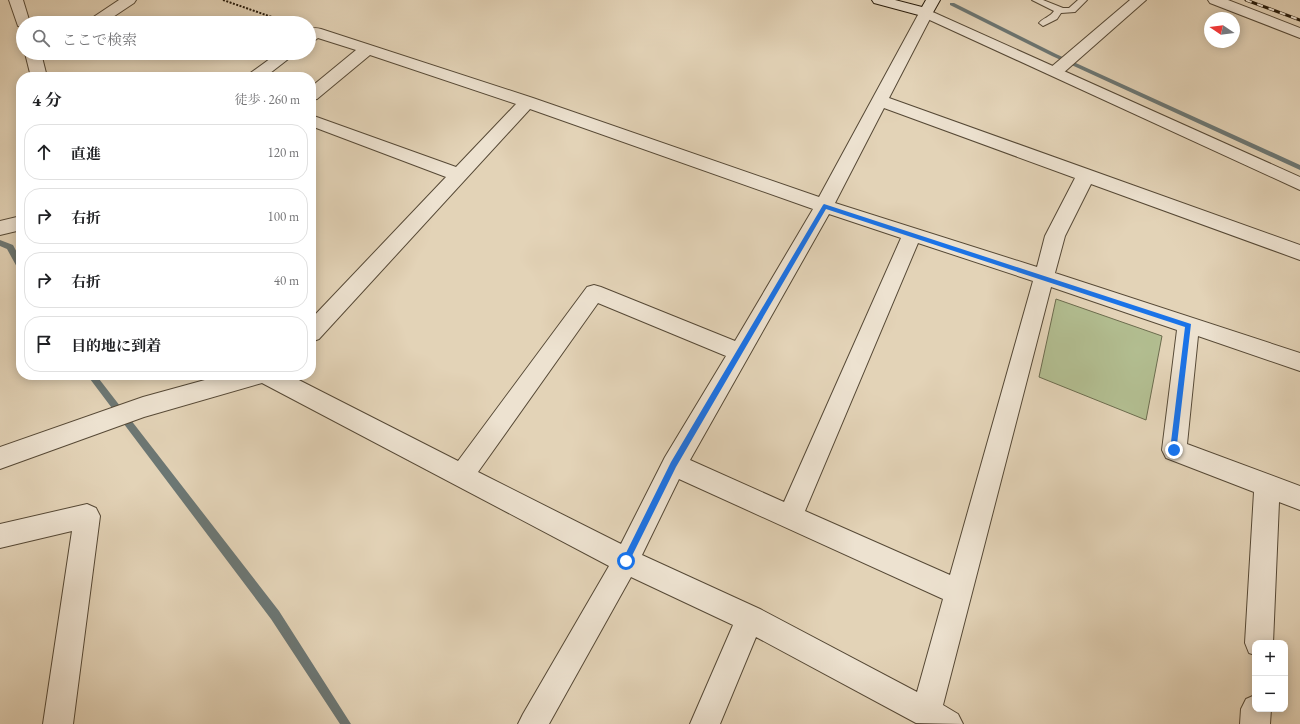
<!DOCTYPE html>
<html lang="ja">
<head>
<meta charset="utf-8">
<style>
  body { margin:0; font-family:"EB Garamond","Noto Serif JP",serif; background:#f6f6f6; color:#202124 }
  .controls { position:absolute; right:12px; bottom:12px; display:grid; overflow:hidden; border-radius:8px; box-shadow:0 2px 10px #0003 }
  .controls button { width:36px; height:36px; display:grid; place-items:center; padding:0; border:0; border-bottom:1px solid #e0e0e0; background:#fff; color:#202124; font:20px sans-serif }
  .compass { position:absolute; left:1204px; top:12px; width:36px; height:36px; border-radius:50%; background:#fff; box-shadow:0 2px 10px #0003; rotate:283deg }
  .stop { position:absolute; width:12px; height:12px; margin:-9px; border:3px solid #1a73e8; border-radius:50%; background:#fff }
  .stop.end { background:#1a73e8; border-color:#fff; box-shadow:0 1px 4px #0008 }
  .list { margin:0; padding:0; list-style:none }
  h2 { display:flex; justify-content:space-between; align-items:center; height:52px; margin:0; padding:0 16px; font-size:17px }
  h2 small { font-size:13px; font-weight:400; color:#757577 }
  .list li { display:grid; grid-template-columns:26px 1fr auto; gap:12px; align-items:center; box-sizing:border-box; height:56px; margin:0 8px 8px; padding:0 8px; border:1px solid #e0e0e0; border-radius:16px }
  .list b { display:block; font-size:15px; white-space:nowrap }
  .list em { font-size:13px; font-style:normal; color:#757577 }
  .icon { flex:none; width:22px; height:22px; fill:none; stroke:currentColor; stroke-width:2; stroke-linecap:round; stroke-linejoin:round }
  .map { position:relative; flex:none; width:1300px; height:724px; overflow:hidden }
  .search { position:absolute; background:#fff; box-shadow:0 2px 10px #0003; left:16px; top:16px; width:300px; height:44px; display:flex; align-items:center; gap:10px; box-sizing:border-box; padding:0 14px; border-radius:22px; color:#757577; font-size:15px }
  .panel { position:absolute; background:#fff; box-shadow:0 2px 10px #0003; left:16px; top:72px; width:300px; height:308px; border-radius:16px }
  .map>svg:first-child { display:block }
  .green { fill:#b2bd90; stroke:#6c6c4e }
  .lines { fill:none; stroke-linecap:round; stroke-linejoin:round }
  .stream { fill:#6c7774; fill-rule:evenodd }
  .service-casing { stroke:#564936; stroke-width:2 }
  .minor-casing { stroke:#564936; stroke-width:2 }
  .tertiary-casing { stroke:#564936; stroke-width:2 }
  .secondary-casing { stroke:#271b0b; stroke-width:2 }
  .path { stroke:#271b0b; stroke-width:2; stroke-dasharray:2 1.5; stroke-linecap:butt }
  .service { fill:#ede2d0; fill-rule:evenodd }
  .minor { fill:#ede2d0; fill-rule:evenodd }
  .tertiary { fill:#ede2d0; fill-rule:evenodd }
  .secondary { fill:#ede2d0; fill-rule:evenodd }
  .rail-casing { stroke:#271b0b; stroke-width:3 }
  .rail { stroke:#ede2d0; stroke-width:2; stroke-dasharray:6; stroke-linecap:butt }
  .route { fill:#1a73e8 }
</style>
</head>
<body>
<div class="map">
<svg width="1300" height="724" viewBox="0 0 1300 724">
  <rect width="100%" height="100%" fill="#e3d3b7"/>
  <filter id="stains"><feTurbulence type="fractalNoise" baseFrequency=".005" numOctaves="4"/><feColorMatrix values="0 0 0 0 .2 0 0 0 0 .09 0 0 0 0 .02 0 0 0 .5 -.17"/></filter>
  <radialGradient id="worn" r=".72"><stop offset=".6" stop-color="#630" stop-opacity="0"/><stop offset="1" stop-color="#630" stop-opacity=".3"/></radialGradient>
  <path class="green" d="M1056,299L1162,336L1146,420L1039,377Z"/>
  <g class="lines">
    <g class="stream">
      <path d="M950,3H954L1056,54L1300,165V170L1052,56L950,5Z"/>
      <path d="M0,240L13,245L21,260V270L18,269L7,249L0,246Z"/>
      <path d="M87,375H96L279,611L351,724H340L271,619Z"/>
    </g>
    <g class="service-casing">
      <path id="service" d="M1032,0H1043L1063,8H1069L1078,0H1087L1075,12L1061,13L1057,19L1043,26L1039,23C1043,18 1050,17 1054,11Z"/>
    </g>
    <g class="minor-casing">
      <g id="minor">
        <path d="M9,0H23L30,23H23V27L18,26Z"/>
        <path d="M119,0H136L134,3L104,23H87L89,20Z"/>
        <path d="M1130,0H1146L1062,74L1056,76L1050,74L1048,71L1050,68Z"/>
        <path d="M1208,0H1228L1300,28V38L1210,3Z"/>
        <path d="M926,9L931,10L933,13L889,98L1300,245V260L1091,184L1065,236L1055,273L1300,353V371L1198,336L1187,444L1300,486V510L1279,502L1273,643H1255V655L1249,653L1245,643L1254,492L1166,458L1162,450L1177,330L1051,287L943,705L958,714L963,724L916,723L756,637L720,724H690L733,625L631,577L549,724H518L523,714L609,566L262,383L144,417L0,469V447L143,397L223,375H289L458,461L587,287L594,285L601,287L735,341L813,209L530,109L319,339L311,342V319L446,177L311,126V115L456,167L516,104L370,55L317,99L311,100V87L356,50L318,38L314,41L309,43V30C313,27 317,28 321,29L533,98L819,197L919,13L921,10ZM884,108L1075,178L1045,236L1037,267L835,203ZM829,214L901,238L784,502L690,460ZM918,243L1033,281L950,575L805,511ZM598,303L726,356L665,457L621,544L478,472ZM679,479L943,599L917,692L760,609L642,555Z"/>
        <path d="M25,53H41L47,77H31Z"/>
        <path d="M278,53H296L265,77H247L249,74Z"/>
        <path d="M21,216V230L0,235V221Z"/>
        <path d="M87,504L96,508L100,516L73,724H43L72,531L0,548V524Z"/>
        <path d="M1255,695V709H1271L1270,724H1240L1241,709L1246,699Z"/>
      </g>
    </g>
    <g class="tertiary-casing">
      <path id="tertiary" d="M926,9L1300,177V190L921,16L919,13L921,10Z"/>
    </g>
    <g class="secondary-casing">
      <path id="secondary" d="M872,0H895L922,7L926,0H940L931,16L926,17L874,3Z"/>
    </g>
    <path class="path" d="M223,0L289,23"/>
    <use href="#service" class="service"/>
    <use href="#minor" class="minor"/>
    <use href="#tertiary" class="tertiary"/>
    <use href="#secondary" class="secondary"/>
    <g class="rail-casing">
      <path id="rail" d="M1246,0L1300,20"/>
    </g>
    <use href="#rail" class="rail"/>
  </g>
  <path class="route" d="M824,204L1191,324L1176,453L1174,454L1170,450L1185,327L826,209L676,467L628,564H623V559L671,462L823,205Z"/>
  <rect width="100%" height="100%" filter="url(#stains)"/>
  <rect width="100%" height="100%" fill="url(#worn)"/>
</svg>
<div class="controls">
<button>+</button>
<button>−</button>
</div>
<svg class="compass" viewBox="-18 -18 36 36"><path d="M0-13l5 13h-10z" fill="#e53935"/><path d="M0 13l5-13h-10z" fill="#757577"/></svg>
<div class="stop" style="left:626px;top:561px"></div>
<div class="stop end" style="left:1174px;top:450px"></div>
<div class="search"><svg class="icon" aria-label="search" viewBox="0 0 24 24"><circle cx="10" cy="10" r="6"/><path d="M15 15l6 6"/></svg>ここで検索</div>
<section class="panel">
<h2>4 分<small>徒歩 · 260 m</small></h2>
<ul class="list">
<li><svg class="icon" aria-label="ahead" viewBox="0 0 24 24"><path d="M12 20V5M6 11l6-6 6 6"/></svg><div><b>直進</b></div><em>120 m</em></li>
<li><svg class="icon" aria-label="right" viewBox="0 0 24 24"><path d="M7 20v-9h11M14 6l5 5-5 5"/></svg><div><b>右折</b></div><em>100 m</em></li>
<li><svg class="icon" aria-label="right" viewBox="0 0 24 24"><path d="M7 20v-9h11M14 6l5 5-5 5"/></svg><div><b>右折</b></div><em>40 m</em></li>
<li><svg class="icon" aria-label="arrive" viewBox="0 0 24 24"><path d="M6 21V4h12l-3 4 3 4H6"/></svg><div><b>目的地に到着</b></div></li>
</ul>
</section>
</div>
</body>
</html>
